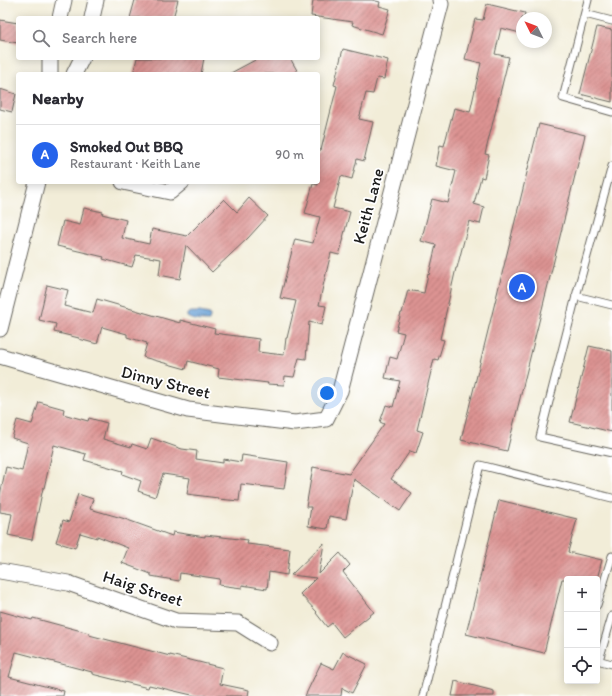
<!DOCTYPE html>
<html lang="en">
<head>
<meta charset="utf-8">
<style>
  body { margin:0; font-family:Itim,sans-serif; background:#f2f2f3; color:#2b2b33 }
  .controls { position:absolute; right:12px; bottom:12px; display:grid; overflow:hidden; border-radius:4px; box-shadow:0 2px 10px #0003 }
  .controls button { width:36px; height:36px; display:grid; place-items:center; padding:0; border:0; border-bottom:1px solid #e1e1e2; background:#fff; color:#2b2b33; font:20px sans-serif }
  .compass { position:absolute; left:516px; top:12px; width:36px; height:36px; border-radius:50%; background:#fff; box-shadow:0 2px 10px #0003; rotate:312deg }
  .you { position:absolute; left:327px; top:393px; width:14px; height:14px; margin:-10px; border:3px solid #fff; border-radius:50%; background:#1a73e8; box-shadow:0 0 0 6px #1a73e833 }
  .badge { display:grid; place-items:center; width:26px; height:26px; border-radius:50%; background:#2563eb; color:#fff; font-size:13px; font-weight:700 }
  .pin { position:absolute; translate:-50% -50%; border:2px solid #fff; box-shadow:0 1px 4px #0006 }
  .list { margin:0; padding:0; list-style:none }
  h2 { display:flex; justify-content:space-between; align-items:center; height:52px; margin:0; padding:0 16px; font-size:17px }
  h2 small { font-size:13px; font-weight:400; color:#7c7c81 }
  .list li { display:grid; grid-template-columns:26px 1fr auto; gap:12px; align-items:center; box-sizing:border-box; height:60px; padding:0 16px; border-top:1px solid #e1e1e2 }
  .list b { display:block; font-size:15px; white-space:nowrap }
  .list p { margin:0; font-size:13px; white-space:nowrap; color:#7c7c81 }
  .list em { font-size:13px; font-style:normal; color:#7c7c81 }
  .icon { flex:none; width:22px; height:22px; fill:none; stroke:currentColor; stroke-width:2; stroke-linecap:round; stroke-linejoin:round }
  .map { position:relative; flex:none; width:612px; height:696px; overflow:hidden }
  .search { position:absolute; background:#fff; box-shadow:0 2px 10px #0003; left:16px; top:16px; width:304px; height:44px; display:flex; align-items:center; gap:10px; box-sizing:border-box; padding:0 14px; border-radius:4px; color:#7c7c81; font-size:15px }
  .panel { position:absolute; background:#fff; box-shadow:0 2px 10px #0003; left:16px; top:72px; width:304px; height:112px; border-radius:4px }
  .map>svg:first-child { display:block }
  .water { fill:url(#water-ripples); stroke:#405d78 }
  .building { fill:url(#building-hatch) }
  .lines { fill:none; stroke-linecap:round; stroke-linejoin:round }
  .lane-casing { stroke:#67655e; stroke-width:9 }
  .street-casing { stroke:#67655e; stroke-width:17 }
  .lane { stroke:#fff; stroke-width:7 }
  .street { stroke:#fff; stroke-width:15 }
  .labels { text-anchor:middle; stroke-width:3.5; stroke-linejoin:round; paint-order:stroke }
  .street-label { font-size:17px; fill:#1c1c1c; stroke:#fff }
</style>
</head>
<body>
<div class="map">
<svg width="612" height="696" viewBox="0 0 612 696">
  <defs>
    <pattern id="water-ripples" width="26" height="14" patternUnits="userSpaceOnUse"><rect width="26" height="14" fill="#659ed4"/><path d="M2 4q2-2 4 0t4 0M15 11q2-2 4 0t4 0" fill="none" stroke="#5280ab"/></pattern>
    <pattern id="building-hatch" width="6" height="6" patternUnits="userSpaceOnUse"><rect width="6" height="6" fill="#dc9392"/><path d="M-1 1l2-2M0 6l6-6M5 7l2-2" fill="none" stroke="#b27776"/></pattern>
  </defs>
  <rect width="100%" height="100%" fill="#fff"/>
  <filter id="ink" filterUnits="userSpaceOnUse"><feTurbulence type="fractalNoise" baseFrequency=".025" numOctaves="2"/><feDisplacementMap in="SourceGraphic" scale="8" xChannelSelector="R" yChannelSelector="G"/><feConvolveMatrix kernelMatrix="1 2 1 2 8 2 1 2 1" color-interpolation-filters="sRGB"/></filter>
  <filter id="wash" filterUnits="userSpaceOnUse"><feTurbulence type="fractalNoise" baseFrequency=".012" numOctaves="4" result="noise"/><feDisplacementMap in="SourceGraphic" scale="16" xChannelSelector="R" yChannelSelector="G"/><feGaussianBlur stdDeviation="0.9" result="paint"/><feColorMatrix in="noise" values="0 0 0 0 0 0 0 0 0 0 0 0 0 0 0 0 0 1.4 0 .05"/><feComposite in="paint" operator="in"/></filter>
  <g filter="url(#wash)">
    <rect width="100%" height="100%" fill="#f2edd8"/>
    <path class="water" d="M191,312H200L210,314V318L209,321C201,321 194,321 187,317V314Z"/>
    <g id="blocks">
      <g class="building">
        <path d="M135,0H178L173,18H130Z"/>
        <path d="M313,0H372L380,2L379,6L390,9L382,34L352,25L353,22L311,16Z"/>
        <path d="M487,4L525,13L524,18H522V24L520,33L501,28L495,54L509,57L485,154L489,155L484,178L481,177L474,204L484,207L480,224L469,221L457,268H456L440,339L444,340L438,360L434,359L417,430L423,432L416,453L410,451L391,479L412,493L400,511L354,479L346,519L329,516L327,529L308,526L311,507H306L313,467L349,474L384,424L380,422L386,405L393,407L400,381L385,378L390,357L397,359L404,333L396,331L401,313H402L408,290L424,293L428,274L429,275L436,245L421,241L426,222L432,199L448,203L456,171L436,166L440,145L444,146L454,108L470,112L481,63L465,59L475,19L483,20Z"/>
        <path d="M0,20L18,23V43L0,40Z"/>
        <path d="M597,27L612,30V102L580,94Z"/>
        <path d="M343,49L388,60L384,79L377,78L373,94L366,93L359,119L373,122L364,161L357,159L352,179L341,176L333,208L350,212L343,238H344L339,255L331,253L323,286L319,305L326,306L322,325L309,322L306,359L299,358L294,377L285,376L284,385L267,384L268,383L218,377L219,369L188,361L186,369L143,357L147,343L127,337V334L102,327L97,344L79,339V338L54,332L56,324L39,320L47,285L68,290L64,306L93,313L97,299L180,323V320L215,329L214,333L259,339L258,352L284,355L286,338H287L296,301L280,298L295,239L313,243L320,217L305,213L313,184L318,185V150H321L337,86L334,85Z"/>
        <path d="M137,58H204L201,74H133Z"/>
        <path d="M259,58H290L299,74H229Z"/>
        <path d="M0,89L16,94L12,112L0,109Z"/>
        <path d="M539,124L585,135L507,451L461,440Z"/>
        <path d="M249,198L268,216L248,238L212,272L186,245L180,279L159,275L161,259L136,255L132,267L103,259L104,257L57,246L63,221L80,225L84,208L103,212L102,214L126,220L122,238L149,244L152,229L187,236L224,199L237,212Z"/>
        <path d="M589,346L612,351V432L570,422Z"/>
        <path d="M39,402L64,409L63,414L88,421L89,418L107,423L103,439L131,447L132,444L147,449L151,438L182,449L197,451L196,459L223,463V459L241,462L242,455L288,462L284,489L241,484L239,501L218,499V498L187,494L190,478L163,474L155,497L138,491L141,481L122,474L123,471L84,460L86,454L54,445L44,488H43L32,540L8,535L12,514L0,512V495L6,467L22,471L28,443L12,438L17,420L32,424Z"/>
        <path d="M78,494L93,499L90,509L122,518L172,536L173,532L205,537V535L248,540L247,544L290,549L287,575L269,572L267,589L242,585V588L219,585L220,579L180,573L179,581L151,576V574L122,563L128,548L97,536V538L80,533L75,548L56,542L63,520L69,522Z"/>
        <path d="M499,500L577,519L568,552L602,560L597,579H562L544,653L466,634Z"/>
        <path d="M324,543L319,574L340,553L350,565L343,572L374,612L343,637L332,623L327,627L316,613L317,612L300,594L316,578L291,575Z"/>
        <path d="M0,611L32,620L33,618L89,633V635L170,656V655L223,668L220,684L249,690L248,696H196L149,685L148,688L92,674V672L16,652L9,677L64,691L63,696H0Z"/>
        <path d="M343,652L367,664L352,693L342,688L341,696H305L321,663L334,669Z"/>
        <path d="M455,681L494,691V696H452Z"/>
      </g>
    </g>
  </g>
  <g filter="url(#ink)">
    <use href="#blocks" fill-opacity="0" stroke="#67655e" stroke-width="1"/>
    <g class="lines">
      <g class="lane-casing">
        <g id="lane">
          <path d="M588,0L563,98L612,112"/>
          <path d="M585,14L612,21"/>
          <path d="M612,166L576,296L540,437L612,453"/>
          <path d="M576,296L612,305"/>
          <path d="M597,605L612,556"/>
          <path d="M597,660L612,664"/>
          <path d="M599,660L612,616"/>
          <path d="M423,696L480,465L612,498"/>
        </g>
      </g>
      <g class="street-casing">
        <g id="street">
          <path d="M60,18L64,0"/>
          <path d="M92,18L96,0"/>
          <path d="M50,58V74"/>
          <path d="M74,74L82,58"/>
          <path d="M123,182L170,192L182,182"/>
          <path d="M0,329L37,182"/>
          <path d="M0,356L188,410L295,423L326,419L340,391L441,4L440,0"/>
          <path d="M0,571L68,583L176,621L238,623L270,643"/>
        </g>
      </g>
      <use href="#lane" class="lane"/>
      <use href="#street" class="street"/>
    </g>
  </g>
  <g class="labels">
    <g class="street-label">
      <text transform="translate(368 206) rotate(-75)" y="6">Keith Lane</text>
      <text transform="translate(166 382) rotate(14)" y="6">Dinny Street</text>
      <text transform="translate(143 588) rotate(18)" y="6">Haig Street</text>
    </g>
  </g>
</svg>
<div class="controls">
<button>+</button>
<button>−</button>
<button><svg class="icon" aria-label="locate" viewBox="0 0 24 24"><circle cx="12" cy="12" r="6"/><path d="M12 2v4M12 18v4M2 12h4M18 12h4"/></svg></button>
</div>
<svg class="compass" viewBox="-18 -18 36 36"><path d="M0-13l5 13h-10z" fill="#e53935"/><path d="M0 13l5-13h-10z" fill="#7c7c81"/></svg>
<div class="you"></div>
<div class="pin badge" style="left:522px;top:287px">A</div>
<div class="search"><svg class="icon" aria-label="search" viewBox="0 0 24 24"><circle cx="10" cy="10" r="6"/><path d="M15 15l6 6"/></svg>Search here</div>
<section class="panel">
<h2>Nearby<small></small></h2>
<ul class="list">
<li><span class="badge">A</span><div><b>Smoked Out BBQ</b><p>Restaurant · Keith Lane</p></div><em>90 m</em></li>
</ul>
</section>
</div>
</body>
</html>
